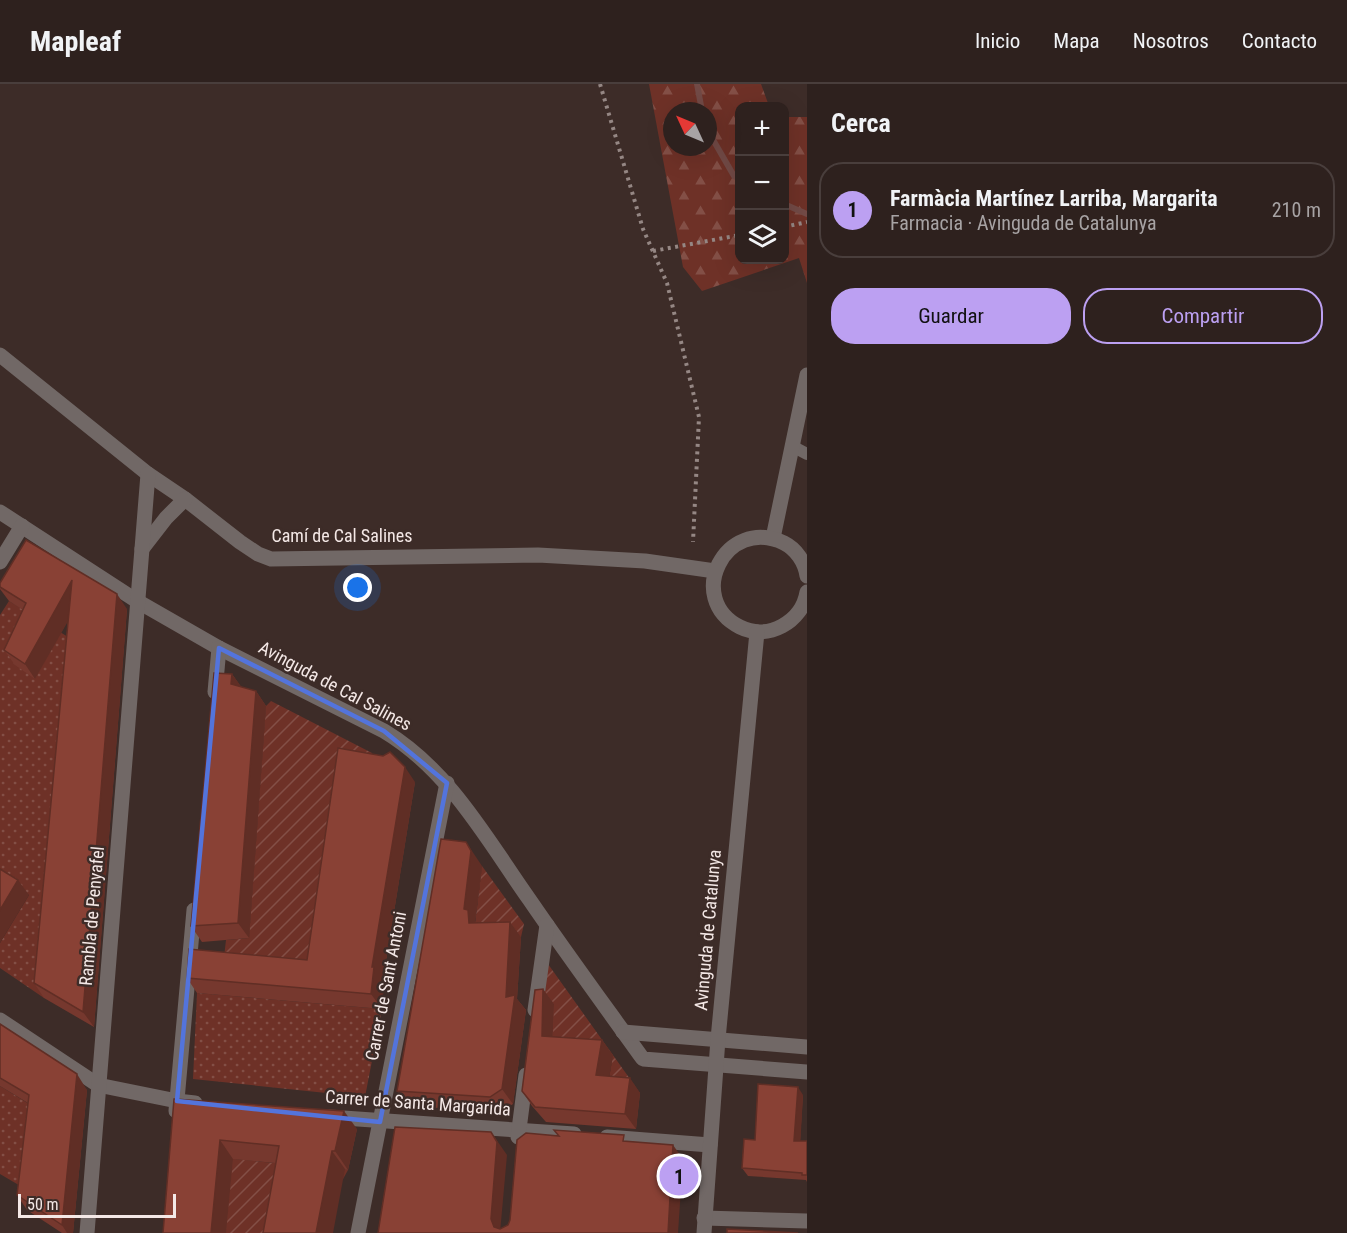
<!DOCTYPE html>
<html lang="es">
<head>
<meta charset="utf-8">
<style>
  body { margin:0; font-family:"Roboto Condensed",sans-serif; background:#3a2e2b; color:#f1f3f6 }
  .controls { position:absolute; right:18px; top:18px; display:grid; overflow:hidden; border-radius:12px; box-shadow:0 6px 24px #0002 }
  .controls button { width:54px; height:54px; display:grid; place-items:center; padding:0; border:0; border-bottom:2px solid #493e3c; background:#2e211e; color:#f1f3f6; font:30px sans-serif }
  .compass { position:absolute; left:663px; top:18px; width:54px; height:54px; border-radius:50%; background:#2e211e; box-shadow:0 6px 24px #0002; rotate:314deg }
  .scale { position:absolute; left:18px; bottom:15px; width:158px; box-sizing:border-box; padding-left:6px; border:3px solid #f4e8e6; border-top:0; font-size:16px; line-height:21px; white-space:nowrap; color:#f4e8e6; -webkit-text-stroke:4px #3d2c28; paint-order:stroke }
  .you { position:absolute; left:358px; top:504px; width:21px; height:21px; margin:-15px; border:4px solid #fff; border-radius:50%; background:#1a73e8; box-shadow:0 0 0 9px #1a73e833 }
  .badge { display:grid; place-items:center; width:39px; height:39px; border-radius:50%; background:#bca0f2; color:#111; font-size:20px; font-weight:700 }
  .pin { position:absolute; translate:-50% -50%; border:3px solid #fff; box-shadow:0 2px 6px #0006 }
  .list { margin:0; padding:0; list-style:none }
  h2 { display:flex; justify-content:space-between; align-items:center; height:78px; margin:0; padding:0 24px; font-size:26px }
  h2 small { font-size:20px; font-weight:400; color:#a7a3a4 }
  .list li { display:grid; grid-template-columns:39px 1fr auto; gap:18px; align-items:center; box-sizing:border-box; height:96px; margin:0 12px 12px; padding:0 12px; border:2px solid #493e3c; border-radius:24px }
  .list b { display:block; font-size:22px; white-space:nowrap }
  .list p { margin:0; font-size:20px; white-space:nowrap; color:#a7a3a4 }
  .list em { font-size:20px; font-style:normal; color:#a7a3a4 }
  .actions { display:flex; gap:12px; padding:18px 24px }
  .actions a { flex:1; padding:14px 0; border:2px solid #bca0f2; border-radius:24px; text-align:center; font-size:21px; color:#bca0f2 }
  .actions .main { background:#bca0f2; color:#111 }
  .icon { flex:none; width:33px; height:33px; fill:none; stroke:currentColor; stroke-width:2; stroke-linecap:round; stroke-linejoin:round }
  .map { position:relative; flex:none; width:807px; height:1149px; overflow:hidden }
  header { display:flex; align-items:center; gap:36px; box-sizing:border-box; height:84px; padding:0 30px; background:#2e211e; border-bottom:2px solid #493e3c }
  header strong { font-size:28px }
  nav { display:flex; gap:33px; margin-inline-start:auto; font-size:21px }
  main { display:flex }
  aside { flex:1; background:#2e211e }
  .map>svg:first-child { display:block }
  .grass { fill:url(#grass-dots) }
  .forest { fill:url(#forest-firs); fill-rule:evenodd }
  .garden { fill:url(#garden-furrows) }
  .lines { fill:none; stroke-linecap:round; stroke-linejoin:round }
  .stream { stroke:#724a46; stroke-width:6 }
  .path { stroke:#958784; stroke-width:4; stroke-dasharray:3 4.5; stroke-linecap:butt }
  .service { stroke:#716866; stroke-width:12 }
  .minor { stroke:#716866; stroke-width:15 }
  .tertiary { stroke:#716866; stroke-width:15 }
  .wall { fill:#76382e }
  .shaded-wall { fill:#602e25 }
  .building { fill:#894135; stroke:#602e25; stroke-width:1.5 }
  .marked { fill:none; stroke:#5374dc; stroke-width:4.5; stroke-linejoin:round }
  .labels { text-anchor:middle; stroke-width:5; stroke-linejoin:round; paint-order:stroke }
  .street-label { font-size:18px; fill:#f4e8e6; stroke:#3d2c28 }
</style>
</head>
<body>
<header>
<strong>Mapleaf</strong>
<nav><a>Inicio</a><a>Mapa</a><a>Nosotros</a><a>Contacto</a></nav>
</header>
<main>
<div class="map">
<svg width="807" height="1149" viewBox="0 0 807 1149">
  <defs>
    <pattern id="grass-dots" width="8" height="8" patternUnits="userSpaceOnUse" patternTransform="scale(1.5)"><rect width="8" height="8" fill="#6e3127"/><path d="M2 2h.1M6 6h.1" fill="none" stroke="#834f46" stroke-width="1.8" stroke-linecap="round"/></pattern>
    <pattern id="forest-firs" width="22" height="20" patternUnits="userSpaceOnUse" patternTransform="scale(1.5)"><rect width="22" height="20" fill="#6e3127"/><path d="M5 1l3.5 6h-7zM16 11l3.5 6h-7z" fill="#834f46"/></pattern>
    <pattern id="garden-furrows" width="10" height="10" patternUnits="userSpaceOnUse" patternTransform="scale(1.5)"><rect width="10" height="10" fill="#6e3127"/><path d="M-1 1l2-2M0 10L10 0M9 11l2-2" fill="none" stroke="#834f46"/></pattern>
  </defs>
  <rect width="100%" height="100%" fill="#3d2c28"/>
  <g class="grass">
    <path d="M9,517L78,559L44,914L0,884V859L29,811L0,794V531Z"/>
    <path d="M197,909L382,925L365,1013L193,995Z"/>
    <path d="M0,1002L39,1026L29,1107L0,1090Z"/>
  </g>
  <path class="forest" d="M649,0H761L769,22H740V176H784L785,33H807V199L799,174L702,207L683,183ZM672,27H708V63H672Z"/>
  <g class="garden">
    <path d="M271,617L372,669L318,892L223,882L226,856L249,854L266,622Z"/>
    <path d="M482,782L524,840L521,853L479,855L475,840Z"/>
    <path d="M548,880L640,1009L607,1006L613,971L561,978L540,923Z"/>
    <path d="M203,1072L348,1086L343,1095L280,1149H226Z"/>
  </g>
  <g class="lines">
    <g class="stream">
      <path d="M697,0L702,27"/>
      <path d="M708,47L734,92L740,95"/>
      <path d="M784,120L807,130"/>
    </g>
    <g class="path">
      <path d="M600,0L643,145L667,199L699,333L693,458"/>
      <path d="M784,143L807,138"/>
      <path d="M653,167L740,151"/>
    </g>
    <path class="service" d="M792,362L807,370"/>
    <g class="minor">
      <path d="M0,271L148,390L185,415L240,458L258,470L271,475L538,471L645,477L715,487"/>
      <path d="M0,428L137,517L219,564L384,647C449,686 486,754 529,815C566,869 605,922 643,975L807,988"/>
      <path d="M142,465L166,434L185,415"/>
      <path d="M0,478L22,442"/>
      <path d="M215,608L219,564"/>
      <path d="M535,926L547,841"/>
      <path d="M0,936L98,1001L177,1017L195,1019"/>
      <path d="M623,948L807,963"/>
      <path d="M176,1027L194,826"/>
      <path d="M329,1033L574,1050"/>
      <path d="M518,1053L526,991"/>
      <path d="M607,1053L710,1061"/>
      <path d="M704,1134L807,1137"/>
      <path d="M87,1149L148,390"/>
      <path d="M358,1149L447,699"/>
    </g>
    <g class="tertiary">
      <path d="M773,454L807,291"/>
      <path d="M807,492C805,478 796,465 784,459C725,431 684,515 740,543C768,557 802,538 807,508"/>
      <path d="M704,1149L718,955L757,548"/>
    </g>
  </g>
  <g class="wall">
    <path d="M0,499L127,525L94,943L44,914L34,899L68,536L35,595L15,581L4,566L23,526L9,517L0,505Z"/>
    <path d="M232,590L241,603L256,607L266,622L249,854L202,858L191,842Z"/>
    <path d="M415,698L383,896L384,898L382,925L197,909L187,894L307,876Z"/>
    <path d="M482,782L475,837L476,839L510,838L521,853L517,915L526,926L513,1020L501,1028L408,1022L397,1007Z"/>
    <path d="M543,905L554,920L553,952L613,971L609,992L640,1009L636,1045L546,1038L532,1022L522,1007Z"/>
    <path d="M0,940L87,1006L73,1149H62L27,1126L17,1111L28,1019L0,1002Z"/>
    <path d="M803,1011L800,1057H807V1098L806,1096L748,1092L742,1084L755,1056Z"/>
    <path d="M174,1015L357,1045L348,1086L233,1075L226,1149H163Z"/>
  </g>
  <g class="shaded-wall">
    <path d="M72,496L83,511L35,595L25,580Z"/>
    <path d="M117,510L127,525L94,943L83,928Z"/>
    <path d="M232,590L243,605L231,600Z"/>
    <path d="M256,607L266,622L249,854L238,839Z"/>
    <path d="M405,683L415,698L383,896L384,898L382,925L371,910L372,883Z"/>
    <path d="M466,758L482,782L475,837L478,842L469,839L464,825Z"/>
    <path d="M18,796L29,811L0,859V826Z"/>
    <path d="M510,838L521,853L517,915L526,926L513,1020L502,1005Z"/>
    <path d="M543,905L554,920L552,967L542,952Z"/>
    <path d="M602,956L613,971L607,1006L596,991Z"/>
    <path d="M77,990L87,1006L73,1149H67L62,1141Z"/>
    <path d="M630,994L640,1009L636,1045L625,1030Z"/>
    <path d="M798,1003L803,1011L800,1065L794,1057Z"/>
    <path d="M344,1027L357,1045L348,1086L335,1067Z"/>
    <path d="M491,1048L507,1071L500,1149L494,1143L491,1135Z"/>
    <path d="M220,1056L233,1075L226,1149H211Z"/>
    <path d="M673,1061L683,1075L678,1149H668Z"/>
    <path d="M332,1067L345,1085L333,1149H316Z"/>
  </g>
  <g class="building">
    <path d="M26,456L117,510L83,928L34,899L72,496L25,580L4,566L26,519L0,503V499Z"/>
    <path d="M214,589L232,590L231,600L256,607L238,839L191,842Z"/>
    <path d="M338,664L383,672L390,668L405,683L372,883H374L371,910L187,894L189,865L307,876Z"/>
    <path d="M441,755L466,758L471,767L464,825L468,826L469,839L510,838L506,913L515,911L502,1005L490,1013L397,1007Z"/>
    <path d="M0,785L18,796L0,826Z"/>
    <path d="M543,905L542,952L602,956L596,991L630,994L625,1030L535,1023L522,1007L535,906Z"/>
    <path d="M0,940L77,990L62,1141L17,1111L29,1011L0,994Z"/>
    <path d="M758,1000L798,1003L794,1057H807V1091H802V1089L742,1084L744,1055L755,1056Z"/>
    <path d="M174,1015L344,1027L335,1067H332L316,1149H263L279,1062L220,1056L211,1149H163Z"/>
    <path d="M395,1043L491,1048L497,1058L491,1135L494,1143L500,1145L508,1141L510,1136L517,1056L526,1049L559,1052L554,1046L624,1051L623,1057L673,1061L668,1149H378Z"/>
    <path d="M727,1145L798,1149H727Z"/>
  </g>
  <path class="marked" d="M219,564L384,647L447,699L380,1038L177,1017Z"/>
  <g class="labels">
    <g class="street-label">
      <text x="342" y="458">Camí de Cal Salines</text>
      <text transform="translate(335 602) rotate(28)" y="6">Avinguda de Cal Salines</text>
      <text transform="translate(92 832) rotate(-85)" y="6">Rambla de Penyafel</text>
      <text transform="translate(708 846) rotate(-85)" y="6">Avinguda de Catalunya</text>
      <text transform="translate(386 902) rotate(-79)" y="6">Carrer de Sant Antoni</text>
      <text transform="translate(418 1019) rotate(4)" y="6">Carrer de Santa Margarida</text>
    </g>
  </g>
</svg>
<div class="controls">
<button>+</button>
<button>−</button>
<button><svg class="icon" aria-label="layers" viewBox="0 0 24 24"><path d="M12 4l9 5-9 5-9-5zM3 14l9 5 9-5"/></svg></button>
</div>
<svg class="compass" viewBox="-18 -18 36 36"><path d="M0-13l5 13h-10z" fill="#e53935"/><path d="M0 13l5-13h-10z" fill="#a7a3a4"/></svg>
<div class="scale">50 m</div>
<div class="you"></div>
<div class="pin badge" style="left:679px;top:1092px">1</div>
</div>
<aside>
<h2>Cerca<small></small></h2>
<ul class="list">
<li><span class="badge">1</span><div><b>Farmàcia Martínez Larriba, Margarita</b><p>Farmacia · Avinguda de Catalunya</p></div><em>210 m</em></li>
</ul>
<div class="actions"><a class="main">Guardar</a><a>Compartir</a></div>
</aside>
</main>
</body>
</html>
